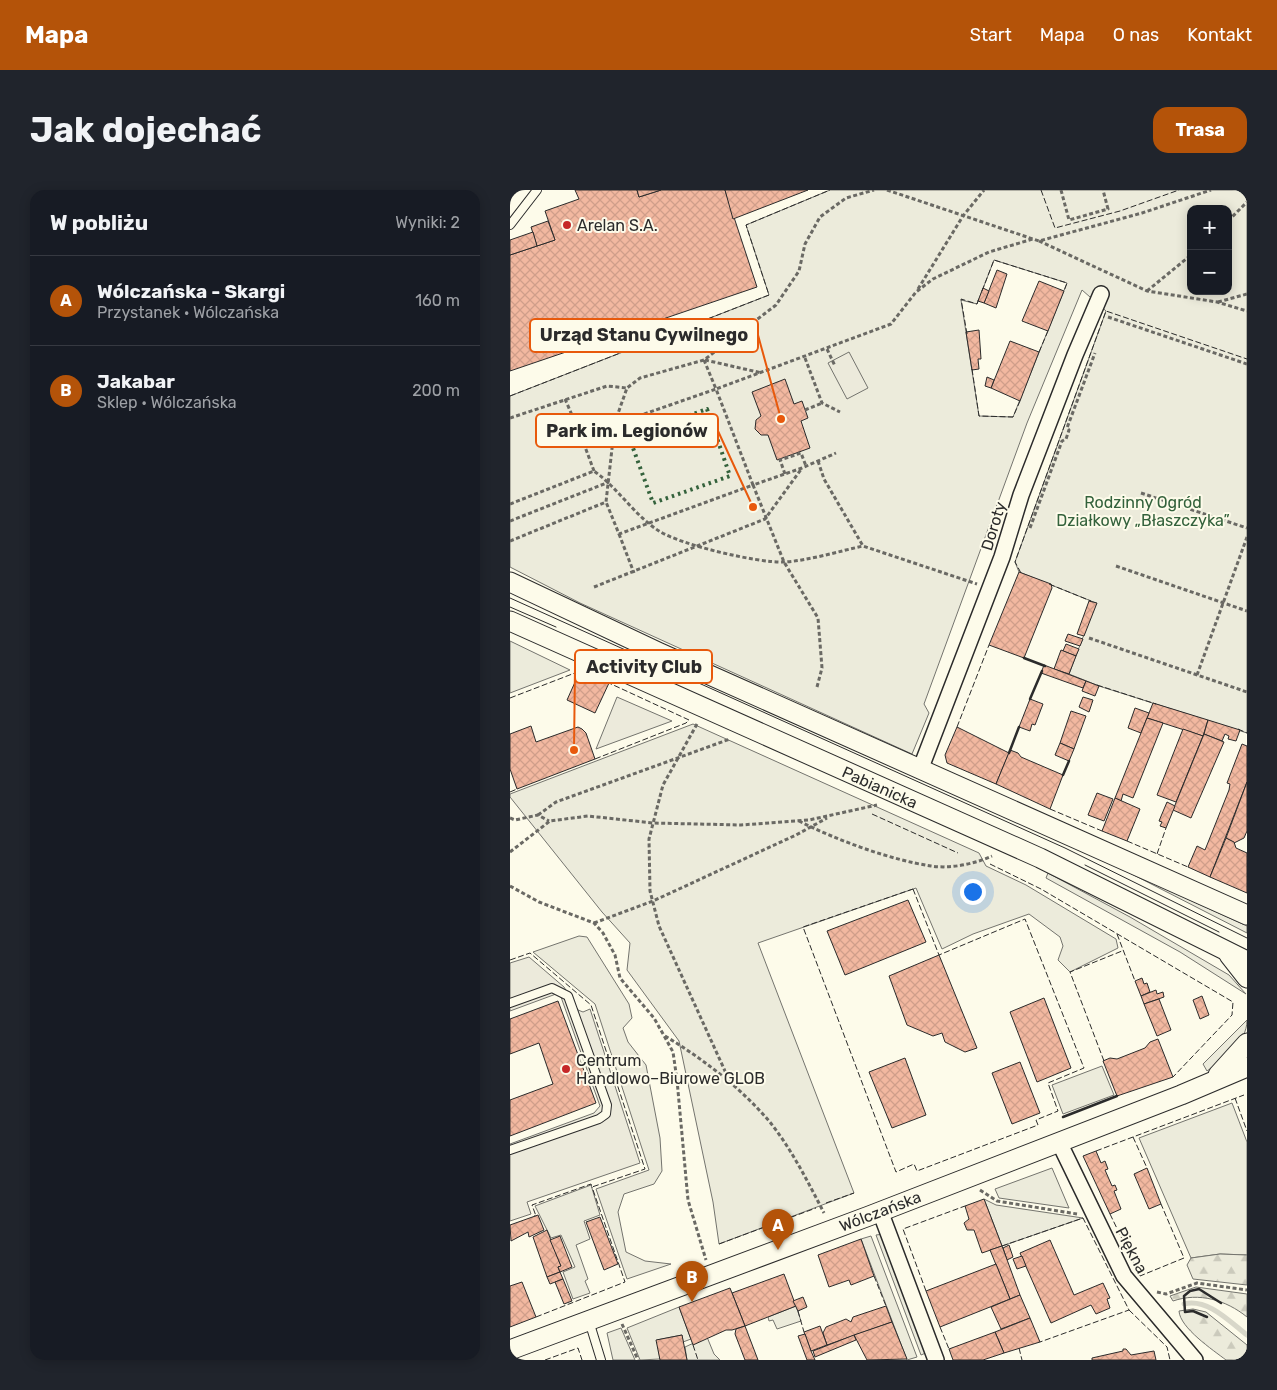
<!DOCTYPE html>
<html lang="pl">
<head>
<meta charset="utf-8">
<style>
  body { margin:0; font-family:Rubik,sans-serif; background:#20242c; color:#f1f3f6 }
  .controls { position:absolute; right:15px; top:15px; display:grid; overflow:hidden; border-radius:10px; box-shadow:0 2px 12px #0003 }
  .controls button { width:45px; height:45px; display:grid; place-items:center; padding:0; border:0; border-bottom:1px solid #363941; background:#171b24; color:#f1f3f6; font:25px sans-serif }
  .you { position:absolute; left:462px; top:701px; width:18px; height:18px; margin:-12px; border:4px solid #fff; border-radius:50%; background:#1a73e8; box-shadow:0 0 0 8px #1a73e833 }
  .badge { display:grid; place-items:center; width:32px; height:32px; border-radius:50%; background:#b45309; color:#fff; font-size:16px; font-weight:700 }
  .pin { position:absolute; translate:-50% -41px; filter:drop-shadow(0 1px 2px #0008) }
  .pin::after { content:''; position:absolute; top:26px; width:18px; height:15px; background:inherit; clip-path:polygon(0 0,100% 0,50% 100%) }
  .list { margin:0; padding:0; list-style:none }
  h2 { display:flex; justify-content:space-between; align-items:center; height:65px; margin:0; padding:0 20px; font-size:21px }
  h2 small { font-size:16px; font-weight:400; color:#9ea1a6 }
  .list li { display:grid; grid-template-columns:32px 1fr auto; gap:15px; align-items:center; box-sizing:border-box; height:90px; padding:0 20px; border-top:1px solid #363941 }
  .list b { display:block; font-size:19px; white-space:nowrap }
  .list p { margin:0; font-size:16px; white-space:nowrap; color:#9ea1a6 }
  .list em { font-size:16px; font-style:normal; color:#9ea1a6 }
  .map { position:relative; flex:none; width:737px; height:1170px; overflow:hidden; border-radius:15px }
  header { display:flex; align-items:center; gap:30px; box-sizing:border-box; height:70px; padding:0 25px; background:#b45309; color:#fff }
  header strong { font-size:24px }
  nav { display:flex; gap:28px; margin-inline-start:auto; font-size:18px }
  .intro { display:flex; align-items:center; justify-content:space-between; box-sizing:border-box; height:120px; padding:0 30px }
  h1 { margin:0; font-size:35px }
  .button { padding:12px 22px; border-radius:15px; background:#b45309; color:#fff; font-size:18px; font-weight:700 }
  main { display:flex; gap:30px; padding:0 30px }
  aside { flex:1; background:#171b24; border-radius:15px; box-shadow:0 2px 12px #0003 }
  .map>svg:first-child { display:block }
  .green { fill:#ecebdb; stroke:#74746e; fill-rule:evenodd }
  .forest { fill:url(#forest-firs); stroke:#74746e }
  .parking { fill:#eceadb; stroke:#74746e }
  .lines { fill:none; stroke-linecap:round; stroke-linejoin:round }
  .stream { stroke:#d8d7c9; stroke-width:5 }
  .building { fill:url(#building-cross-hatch); stroke:#2b2b2b }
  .service-casing { stroke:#2b2b2b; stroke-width:10 }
  .minor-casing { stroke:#2b2b2b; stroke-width:18 }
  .tertiary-casing { stroke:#2b2b2b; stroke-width:21 }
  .path { stroke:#6a6964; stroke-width:3; stroke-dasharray:4 2.5; stroke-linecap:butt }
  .service { stroke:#fdfbea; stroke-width:8 }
  .minor { stroke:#fdfbea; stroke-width:15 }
  .tertiary { stroke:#fdfbea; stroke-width:19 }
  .tram { stroke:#2b2b2b; stroke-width:1 }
  .hedge { stroke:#34623c; stroke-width:4; stroke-dasharray:2.5 4; stroke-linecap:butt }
  .fence { stroke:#2b2b2b; stroke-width:1; stroke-dasharray:6 2.5; stroke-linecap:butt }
  .wall { stroke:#2b2b2b; stroke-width:2.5 }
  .poi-dot { fill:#c62828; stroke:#fdfbea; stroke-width:2 }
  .labels { text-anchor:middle; stroke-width:4; stroke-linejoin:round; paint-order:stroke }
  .poi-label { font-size:16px; fill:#2b2b2b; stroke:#fdfbea; text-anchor:start }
  .park-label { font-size:16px; fill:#34623c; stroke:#fdfbea }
  .street-label { font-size:16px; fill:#2b2b2b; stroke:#fdfbea }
  .leader { fill:none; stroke:#e8590c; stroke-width:2 }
  .callout-dot { fill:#e8590c; stroke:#fdfbea; stroke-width:2 }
  .callout { fill:#fdfbea; stroke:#e8590c; stroke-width:2 }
  .callout-label { font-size:18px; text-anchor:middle; font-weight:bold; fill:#2b2b2b }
</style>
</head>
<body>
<header>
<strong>Mapa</strong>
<nav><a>Start</a><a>Mapa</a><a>O nas</a><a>Kontakt</a></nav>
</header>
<div class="intro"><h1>Jak dojechać</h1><a class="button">Trasa</a></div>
<main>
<aside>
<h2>W pobliżu<small>Wyniki: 2</small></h2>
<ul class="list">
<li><span class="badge">A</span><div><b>Wólczańska - Skargi</b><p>Przystanek · Wólczańska</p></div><em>160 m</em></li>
<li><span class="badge">B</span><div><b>Jakabar</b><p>Sklep · Wólczańska</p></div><em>200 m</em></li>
</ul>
</aside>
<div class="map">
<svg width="737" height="1170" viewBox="0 0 737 1170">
  <defs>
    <pattern id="forest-firs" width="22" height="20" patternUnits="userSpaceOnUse" patternTransform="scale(1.25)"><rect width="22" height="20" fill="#ecebdb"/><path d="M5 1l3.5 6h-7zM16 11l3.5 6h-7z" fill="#cbcabc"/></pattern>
    <pattern id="building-cross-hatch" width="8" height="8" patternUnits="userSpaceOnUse" patternTransform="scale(1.25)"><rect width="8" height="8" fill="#f2b8a0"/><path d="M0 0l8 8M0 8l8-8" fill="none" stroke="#d09e8a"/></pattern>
  </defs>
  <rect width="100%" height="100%" fill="#fdfbea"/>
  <g class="green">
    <path d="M320,0H737V543L589,496L559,484L586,413L509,382L505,372L596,121L572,100L517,233L414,514L419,523L402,564L70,413L0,377V206L259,105L236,35ZM681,19H718V101H681ZM484,70L557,93L503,227L469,226L451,110L467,114Z"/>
    <path d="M0,451L60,480L0,503Z"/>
    <path d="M183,534L469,663L476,676L516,695L606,749L608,758L560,782L548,770L553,756L550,747L519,724L463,744L432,759L406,698L248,753L344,1003L209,1054L203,1012L169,851L117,780L120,753L92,722L0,607V604Z"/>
    <path d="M610,678L737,736V743Z"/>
    <path d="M538,683L620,727L719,785L736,804L670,762L536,688Z"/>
    <path d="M69,746L77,747L119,814L122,828L113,838L118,852L136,875L150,948L152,981L144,994L114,1004L108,1022L116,1062L135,1071L161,1074L117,1089L86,999L139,980L85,814L23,762Z"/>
    <path d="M737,830C737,853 714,868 697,881L693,874Z"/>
    <path d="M592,876L604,905L553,924L542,895Z"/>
    <path d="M722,913L737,952V1065L710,1064L681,1068L629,948Z"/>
    <path d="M542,978L559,1018L489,1008L485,999Z"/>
    <path d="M81,995L90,1025L74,1031L80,1049L66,1055L78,1089L75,1091L80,1103L63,1109L53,1082L65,1077L51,1045L41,1048L25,1016Z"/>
    <path d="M474,1009L486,1015L573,1028L492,1056Z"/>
    <path d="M374,1044L418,1162L411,1165L366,1045Z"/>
    <path d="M361,1046L407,1167L397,1170L351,1049Z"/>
    <path d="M286,1116L291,1131L267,1139L263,1130L259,1131L258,1127Z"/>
    <path d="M169,1117L181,1149L173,1152L172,1145L147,1150L150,1169L130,1170L117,1138Z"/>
    <path d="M111,1138L125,1170H103L97,1143Z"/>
    <path d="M197,1147L204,1164L210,1170H177L175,1157Z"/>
  </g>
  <g class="forest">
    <path d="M710,1064L737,1065V1095L683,1089L677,1075L681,1068Z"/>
    <path d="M686,1097L737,1104V1127C716,1110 689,1102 663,1111L660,1106Z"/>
    <path d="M683,1119L696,1122L737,1155V1170H716C703,1160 670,1138 669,1121Z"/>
  </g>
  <g class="parking">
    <path d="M339,162L358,198L337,209L318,173Z"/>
    <path d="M107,507L162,531L86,559Z"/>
    <path d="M19,767L54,797L68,820L73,822L80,819L130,973L17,1012L21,1024L0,1031V954L84,923L90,916L51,807L46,804L0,821V773Z"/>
  </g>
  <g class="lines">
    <path class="stream" d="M674,1114C698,1108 720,1132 737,1145"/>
  </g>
  <g class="building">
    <path d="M65,0H127L129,7L151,0H215L247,97L0,181V65L45,50L35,21L69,9Z"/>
    <path d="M127,0H151L129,7Z"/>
    <path d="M215,0H298L223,29Z"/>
    <path d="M38,31L45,50L27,56L21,37Z"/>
    <path d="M23,42L27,56L0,65V50Z"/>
    <path d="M487,80L497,84L486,118L474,113Z"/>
    <path d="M529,91L554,101L538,141L512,131Z"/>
    <path d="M473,98L479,101L474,113L468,111Z"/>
    <path d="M469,140L471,169H468L469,179L462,180L456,142Z"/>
    <path d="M500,151L529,162L510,211L481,198Z"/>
    <path d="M477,187L484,190L481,198L475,196Z"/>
    <path d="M275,189L284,214L292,211L298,228L291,231L300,258L267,270L258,245H251L245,239L246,230L251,226L242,202Z"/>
    <path d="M509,382L541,394L542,398L514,468L479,455Z"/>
    <path d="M579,411L587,413L574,446L567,444Z"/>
    <path d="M558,444L573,449L570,456L555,451Z"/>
    <path d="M556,454L569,459L566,466L553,461Z"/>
    <path d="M551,460L566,466L559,484L544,479Z"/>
    <path d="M534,475L576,491L573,498L531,483Z"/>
    <path d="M70,481L99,493L85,523L57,510Z"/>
    <path d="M576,491L589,496L585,506L572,501Z"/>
    <path d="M573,507L583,510L579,522L569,517Z"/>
    <path d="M520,509L533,514L525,535L522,534L520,541L509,537Z"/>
    <path d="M643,513L698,530L693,546L637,528Z"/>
    <path d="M625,518L639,523L631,543L618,538Z"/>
    <path d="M561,521L576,526L564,559L550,553Z"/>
    <path d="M637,528L653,533L623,608L613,604L611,611L605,608Z"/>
    <path d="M698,530L730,540L726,551L718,549L719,546L715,544L712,551L694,544Z"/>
    <path d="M21,536L26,552L68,537L72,539L76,543L85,569L7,599L0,579V544Z"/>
    <path d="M447,537L499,563L486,594L437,573L435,565Z"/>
    <path d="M673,539L693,546L666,612L647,605Z"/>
    <path d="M694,544L714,552L681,628L663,620Z"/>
    <path d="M550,553L564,559L559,571L545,565Z"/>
    <path d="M732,554L737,556V592L700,687L678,677L687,656L695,660L719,600L720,594L717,593Z"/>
    <path d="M500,560L508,563L511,567L553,585L540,619L486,594Z"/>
    <path d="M737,592V641L734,648L724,653L716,648Z"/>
    <path d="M587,603L603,609L594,631L578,625Z"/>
    <path d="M605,608L630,619L617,651L592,641Z"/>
    <path d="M657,612L665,616L656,638L650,636L652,632L649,631Z"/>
    <path d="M716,648L724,652L726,658L737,663V703L700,687Z"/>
    <path d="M398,710L416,752L335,785L317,741Z"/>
    <path d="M429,765L467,858L455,862L435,852L432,843L423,846L397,835L379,786Z"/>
    <path d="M632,788L634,794L637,793L640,802L631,806L625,791Z"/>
    <path d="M646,800L647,804L653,802L654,807L634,814L631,806Z"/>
    <path d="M692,806L699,825L690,829L683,810Z"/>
    <path d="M534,808L561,878L527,892L500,822Z"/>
    <path d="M649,809L661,840L647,846L634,814Z"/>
    <path d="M48,811L86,913L0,946V910L43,894L29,853L0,864V829Z"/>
    <path d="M648,849L663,887L607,906L593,871L600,868L607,869L635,858L640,852Z"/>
    <path d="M395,868L416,925L382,938L359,882Z"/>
    <path d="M510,872L530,923L502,934L482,883Z"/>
    <path d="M586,961L591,973L595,971L598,979L595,980L602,996L605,995L607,1000L604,1001L611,1019L600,1024L573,966Z"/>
    <path d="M637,978L651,1014L639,1019L624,984Z"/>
    <path d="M474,1009L492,1056L472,1063L464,1040H457L454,1033L459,1029L455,1016Z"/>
    <path d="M28,1025L34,1040L19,1047L18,1042L1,1051L0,1035Z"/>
    <path d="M90,1027L108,1074L94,1080L76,1032Z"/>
    <path d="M37,1040L51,1076L48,1077L50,1082L37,1087L23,1047Z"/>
    <path d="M50,1046L62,1077L50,1082L48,1077L51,1076L40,1050Z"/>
    <path d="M351,1049L364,1086L341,1095L339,1090L319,1097L308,1065Z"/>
    <path d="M540,1050L564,1105L593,1093L600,1108L597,1109L600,1118L586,1124L581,1115L541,1133L510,1063Z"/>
    <path d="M499,1055L503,1067L497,1070L493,1058Z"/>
    <path d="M492,1056L510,1105L500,1109L480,1060Z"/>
    <path d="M512,1066L516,1076L507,1079L503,1069Z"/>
    <path d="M486,1074L500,1109L430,1137L416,1101Z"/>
    <path d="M50,1082L53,1089L40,1094L37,1087Z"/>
    <path d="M274,1084L286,1116L235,1136L222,1103Z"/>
    <path d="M53,1089L62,1111L54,1114L45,1092Z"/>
    <path d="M12,1092L26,1127L0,1137V1096Z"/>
    <path d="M220,1098L235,1136L222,1140H216L183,1155L169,1117Z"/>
    <path d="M510,1105L520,1128L491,1139L481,1117Z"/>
    <path d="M293,1107L297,1117L288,1121L283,1111Z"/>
    <path d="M376,1116L382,1132L317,1155L313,1143L316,1137L336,1129L341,1132L343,1127Z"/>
    <path d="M520,1128L530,1152L494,1163L485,1142Z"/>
    <path d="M382,1132L397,1169L357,1170L344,1145Z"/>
    <path d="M235,1136L248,1170H235L225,1144L226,1139Z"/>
    <path d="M310,1136L317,1155L301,1161L294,1142Z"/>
    <path d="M485,1142L494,1163L473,1170H443L439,1159Z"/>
    <path d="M295,1144L301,1161L305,1170H297L288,1146Z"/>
    <path d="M172,1145L177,1170H150L146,1150Z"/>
    <path d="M344,1145L346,1150L305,1167L303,1161Z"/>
    <path d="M613,1159H616L621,1165L644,1161L646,1170H582V1168L613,1161Z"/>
  </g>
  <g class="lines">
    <g class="service-casing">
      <g id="service">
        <path d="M0,35L27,0"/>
        <path d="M0,813L42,798L58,806L97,915L96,924L89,929L0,960"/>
        <path d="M79,1131L91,1170"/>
      </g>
    </g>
    <g class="minor-casing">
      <g id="minor">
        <path d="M410,580L492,367L511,305L565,165L591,104"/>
        <path d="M549,952L614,1086L685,1170"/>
        <path d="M370,1021L426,1170"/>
      </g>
    </g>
    <g class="tertiary-casing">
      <g id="tertiary">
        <path d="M0,392L148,462L737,725"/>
        <path d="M0,431L530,668L737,771"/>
        <path d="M719,765L737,788"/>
        <path d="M708,885L737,853"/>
        <path d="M0,1160L359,1026L671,905L737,877"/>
      </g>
    </g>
    <g class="path">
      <path d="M377,0L529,51L632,23L701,0"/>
      <path d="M551,0L559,30L598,19L593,0"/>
      <path d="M718,31L737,12"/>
      <path d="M529,51L637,101L707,112L737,121"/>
      <path d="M408,99L453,26L474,0"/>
      <path d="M637,101L681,65"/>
      <path d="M708,112L737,104"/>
      <path d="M598,127L737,174"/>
      <path d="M317,159L325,176"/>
      <path d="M295,168L312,213L330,222"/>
      <path d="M194,170L206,199L381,134L406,102L423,89L479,62L523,49"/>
      <path d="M195,170L252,183"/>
      <path d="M55,209L71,246"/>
      <path d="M295,220L312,213"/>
      <path d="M0,228L97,196L117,198"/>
      <path d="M308,271L314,289L353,356L467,394"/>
      <path d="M84,281L71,246L206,199L243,295L109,344L96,312"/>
      <path d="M275,284L270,270L291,263L296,276"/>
      <path d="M631,303L737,338"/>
      <path d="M0,314L84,281C108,298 124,325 149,341C171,355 247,373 274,372C297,371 330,361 353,356"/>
      <path d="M0,331L99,292"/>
      <path d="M520,338L552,251L556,249L559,240L557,238L585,163"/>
      <path d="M109,344L124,383"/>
      <path d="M0,351L96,312L105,232L117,198L130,188L194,170L266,115L289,81L295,54L310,27L336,8L364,0"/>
      <path d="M606,376L737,421"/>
      <path d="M84,397L255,329L292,278"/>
      <path d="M579,448L737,502"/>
      <path d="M687,485L737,347"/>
      <path d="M307,497L312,478L308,428L274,372L243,295L292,278L326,263"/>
      <path d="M187,534L153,595L139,649L140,701L149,736L220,892"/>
      <path d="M28,625L46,612L220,549"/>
      <path d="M0,628L5,630L28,625L39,631"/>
      <path d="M289,631C326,650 381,670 421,676C441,679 464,674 482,666"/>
      <path d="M0,662L40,631L78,626L143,633L231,635L299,630L367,615"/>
      <path d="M0,696L29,712L84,733L93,743L105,765L110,788L144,828L157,851L163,862L167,890L178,1010L196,1070"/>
      <path d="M84,733L143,711L286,645L317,628"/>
      <path d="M155,846C193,869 230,897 259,931C281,958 298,992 314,1023"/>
      <path d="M470,1000L487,1011L567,1024"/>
      <path d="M647,1102L656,1104L687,1093L737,1100"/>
      <path d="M112,1134L128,1170"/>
    </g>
    <use href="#service" class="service"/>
    <use href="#minor" class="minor"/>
    <use href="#tertiary" class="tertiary"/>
    <g class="tram">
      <path d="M0,408L555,658L737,748"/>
      <path d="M0,417L46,437"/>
      <path d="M575,675L709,742"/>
    </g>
    <path class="hedge" d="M197,219L220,286L143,313L119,247Z"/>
    <g class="fence">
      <path d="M531,0L545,38L610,21L669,0"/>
      <path d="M472,101L484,70L557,93L554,101"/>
      <path d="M457,144L451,109L467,114L469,108"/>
      <path d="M529,162L538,141"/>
      <path d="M462,179L469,226L503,227L510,211"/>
      <path d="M0,206L259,105L236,35L320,0"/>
      <path d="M511,383L505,372L596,121L737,169"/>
      <path d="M539,394L581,411"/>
      <path d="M587,495L646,514"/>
      <path d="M0,508L70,481"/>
      <path d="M447,537L479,455"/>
      <path d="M728,539L737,543"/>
      <path d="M85,569L176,533L179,530L99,493"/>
      <path d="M0,602L7,599"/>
      <path d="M540,619L592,641"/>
      <path d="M362,624L448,663"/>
      <path d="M617,651L678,677"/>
      <path d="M647,664L656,638"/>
      <path d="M480,674L531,699L723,812L722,825L663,887"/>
      <path d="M403,699L429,765L515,729L574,878L538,893L548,921L526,930L528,935L407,981L404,974L386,982L293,737Z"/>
      <path d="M607,744L625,791"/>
      <path d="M0,770L20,763L81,815L135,979L82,997L81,994L22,1015L26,1026H24"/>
      <path d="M594,871L560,782L612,761"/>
      <path d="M725,908L737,941"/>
      <path d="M623,947L637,978"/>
      <path d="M586,961L734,905"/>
      <path d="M316,1013L344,1003"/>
      <path d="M600,1024L630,1086L674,1068L651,1014"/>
      <path d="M209,1054L306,1018"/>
      <path d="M492,1056L573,1028L619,1120L530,1152"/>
      <path d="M364,1086L376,1116"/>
      <path d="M416,1101L393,1039L455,1016"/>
      <path d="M619,1120L657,1157L660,1170"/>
      <path d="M288,1121L294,1142"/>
      <path d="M26,1127L115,1092L82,997"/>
      <path d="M430,1137L439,1159"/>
      <path d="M183,1155L188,1170"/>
      <path d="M509,1158L512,1170"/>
      <path d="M35,1170L68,1158L72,1170"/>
    </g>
    <g class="wall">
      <path d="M514,468L535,476"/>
      <path d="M520,509L532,481"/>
      <path d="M499,563L509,537"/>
      <path d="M553,585L559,571"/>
      <path d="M553,927L607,906"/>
      <path d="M697,1127L683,1121L675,1122L674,1106L680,1101L689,1099L711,1113"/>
    </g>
  </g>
  <g class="poi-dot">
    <circle cx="57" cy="35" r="5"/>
    <circle cx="56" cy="879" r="5"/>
  </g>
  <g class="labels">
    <g class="poi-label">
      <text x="67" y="41">Arelan S.A.</text>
      <text x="66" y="876">Centrum<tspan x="66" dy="18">Handlowo–Biurowe GLOB</tspan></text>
    </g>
    <g class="park-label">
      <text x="633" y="318">Rodzinny Ogród<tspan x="633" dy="18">Działkowy „Błaszczyka”</tspan></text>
    </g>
    <g class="street-label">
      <text transform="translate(483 336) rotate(-73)" y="6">Doroty</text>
      <text transform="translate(370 597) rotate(24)" y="6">Pabianicka</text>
      <text transform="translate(370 1021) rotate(-21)" y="6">Wólczańska</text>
      <text transform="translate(622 1060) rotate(62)" y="6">Piękna</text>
    </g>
  </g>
  <path class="leader" d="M271 229L248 145M243 317L208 241M64 560L65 477"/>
  <g class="callout-dot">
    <circle cx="271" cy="229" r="5"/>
    <circle cx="243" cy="317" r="5"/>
    <circle cx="64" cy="560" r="5"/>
  </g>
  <g class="callout">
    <rect x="20" y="129" width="228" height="33" rx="5"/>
    <rect x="26" y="224" width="182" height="33" rx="5"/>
    <rect x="65" y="460" width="137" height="33" rx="5"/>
  </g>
  <g class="callout-label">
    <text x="134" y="151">Urząd Stanu Cywilnego</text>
    <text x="117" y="247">Park im. Legionów</text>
    <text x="134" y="483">Activity Club</text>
  </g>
</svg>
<div class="controls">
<button>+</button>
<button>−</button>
</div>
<div class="you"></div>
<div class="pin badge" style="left:268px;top:1060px">A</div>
<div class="pin badge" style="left:182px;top:1112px">B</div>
</div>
</main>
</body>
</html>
